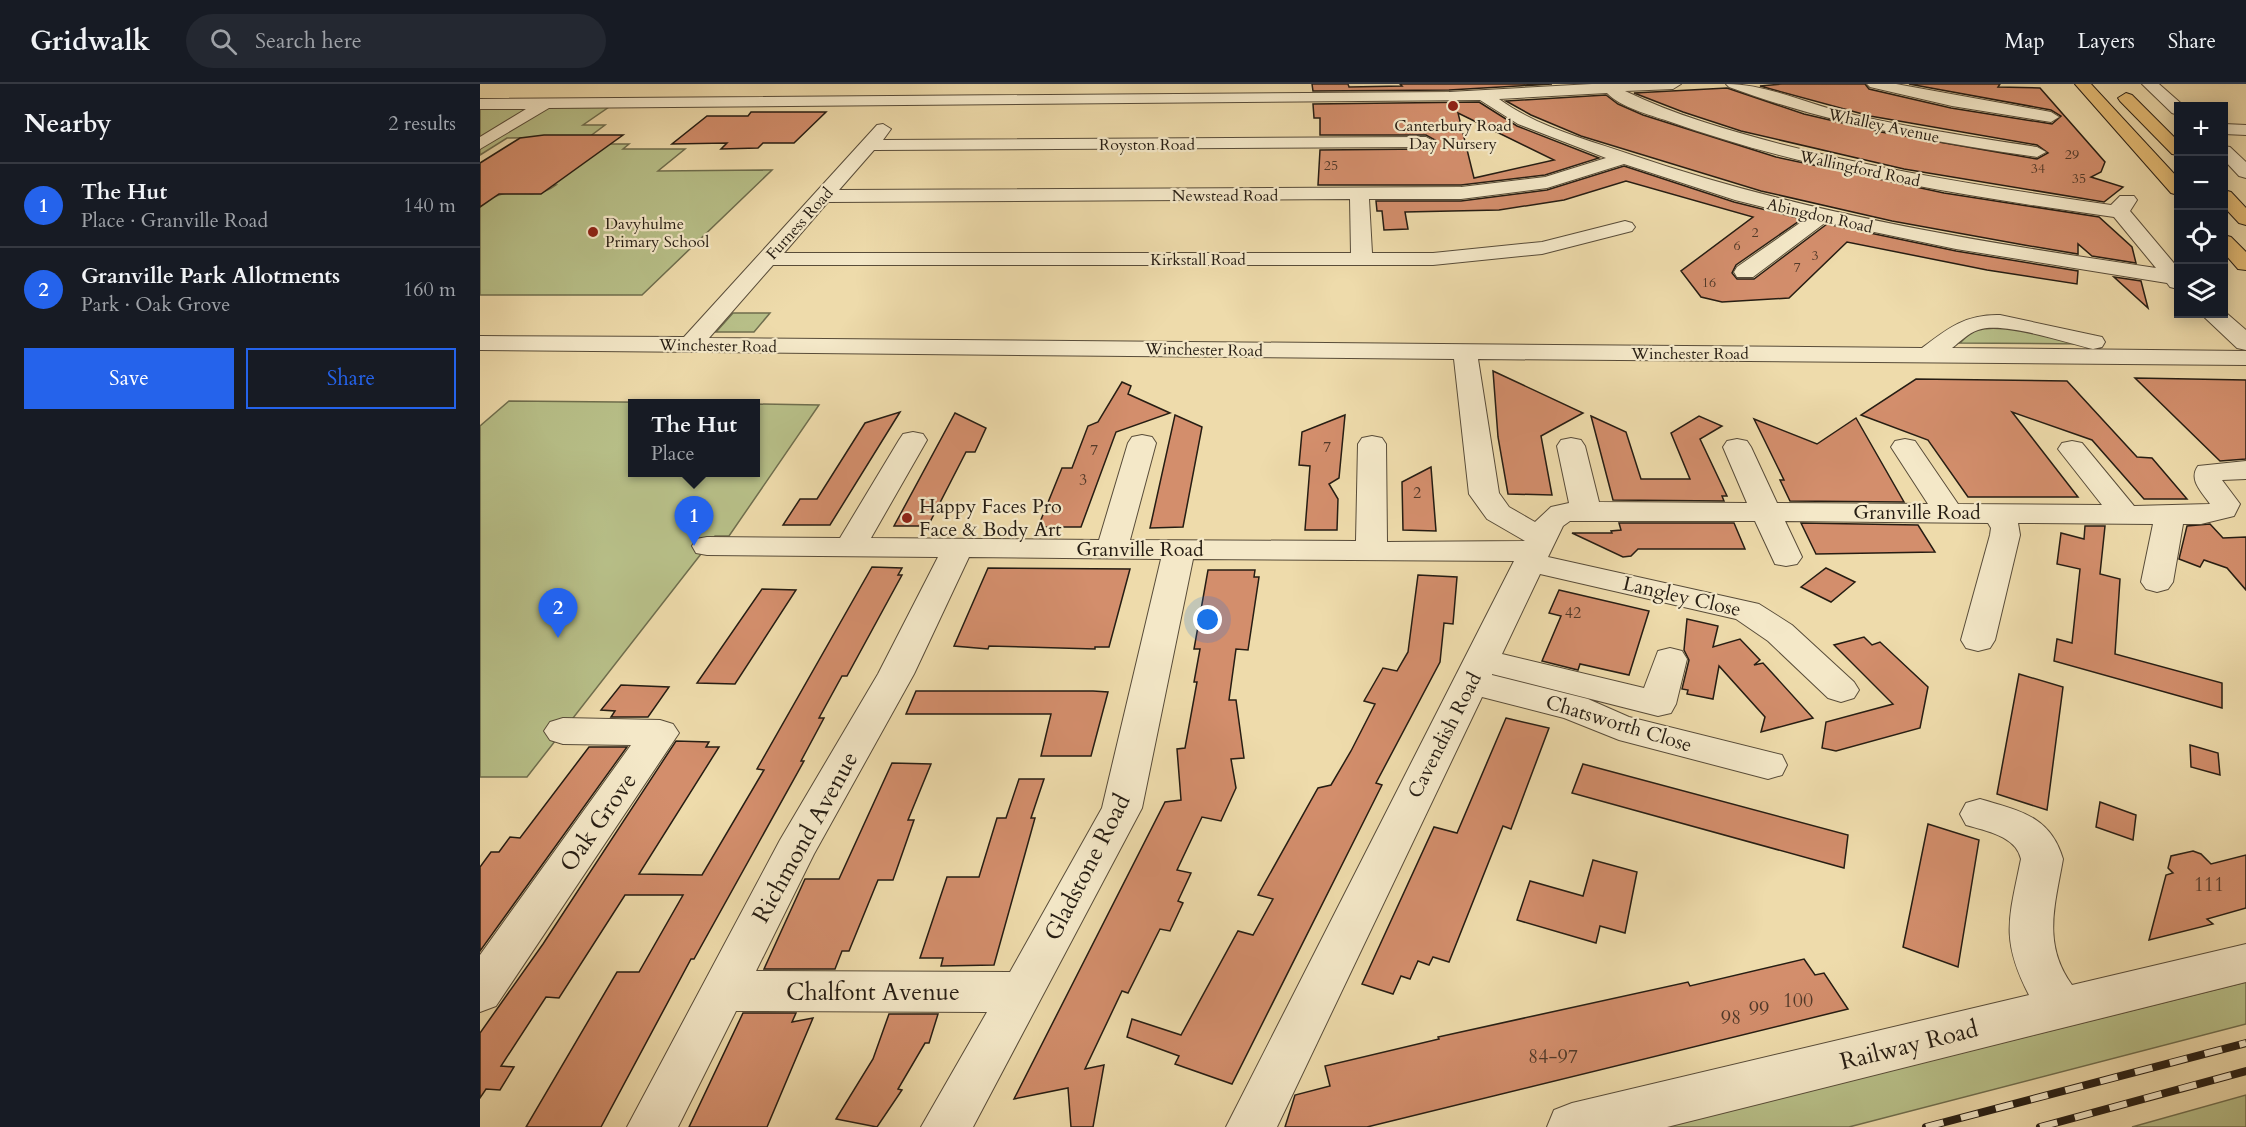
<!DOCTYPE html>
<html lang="en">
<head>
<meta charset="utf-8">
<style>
  body { margin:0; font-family:Cardo,serif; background:#242831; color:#f1f3f6 }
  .controls { position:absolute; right:18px; top:18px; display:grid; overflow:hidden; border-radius:0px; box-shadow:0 3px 15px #0003 }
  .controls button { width:54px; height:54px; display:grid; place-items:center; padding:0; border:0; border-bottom:2px solid #363941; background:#171b24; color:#f1f3f6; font:30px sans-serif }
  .you { position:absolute; left:728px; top:536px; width:21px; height:21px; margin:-15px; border:4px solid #fff; border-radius:50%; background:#1a73e8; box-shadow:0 0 0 9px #1a73e833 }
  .badge { display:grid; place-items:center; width:39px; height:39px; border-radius:50%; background:#2563eb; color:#fff; font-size:20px; font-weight:700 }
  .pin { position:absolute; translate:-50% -50px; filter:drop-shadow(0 2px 3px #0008) }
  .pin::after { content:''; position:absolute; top:32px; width:21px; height:18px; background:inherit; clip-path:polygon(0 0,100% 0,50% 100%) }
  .popup { position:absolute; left:148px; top:315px; width:132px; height:78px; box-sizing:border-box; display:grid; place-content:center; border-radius:0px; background:#171b24; filter:drop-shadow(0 2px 4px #0005); font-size:20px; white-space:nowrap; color:#9ea1a6 }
  .popup b { font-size:22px; color:#f1f3f6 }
  .popup::after { content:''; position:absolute; left:50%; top:100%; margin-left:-12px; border:12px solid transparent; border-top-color:#171b24 }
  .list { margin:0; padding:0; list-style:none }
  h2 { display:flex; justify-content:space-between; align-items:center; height:78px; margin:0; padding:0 24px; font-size:26px }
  h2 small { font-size:20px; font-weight:400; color:#9ea1a6 }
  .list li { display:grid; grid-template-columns:39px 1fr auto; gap:18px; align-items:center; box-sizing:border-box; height:84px; padding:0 24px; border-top:2px solid #363941 }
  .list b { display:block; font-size:22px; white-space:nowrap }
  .list p { margin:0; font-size:20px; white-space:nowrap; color:#9ea1a6 }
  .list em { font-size:20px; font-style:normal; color:#9ea1a6 }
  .actions { display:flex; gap:12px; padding:18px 24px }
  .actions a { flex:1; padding:14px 0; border:2px solid #2563eb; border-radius:0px; text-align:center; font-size:21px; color:#2563eb }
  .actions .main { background:#2563eb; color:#fff }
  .icon { flex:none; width:33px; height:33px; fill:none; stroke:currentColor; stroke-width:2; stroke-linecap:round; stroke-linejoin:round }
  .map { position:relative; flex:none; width:1766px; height:1043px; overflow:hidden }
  header { display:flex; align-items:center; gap:36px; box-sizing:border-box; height:84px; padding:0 30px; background:#171b24; border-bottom:2px solid #363941 }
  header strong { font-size:28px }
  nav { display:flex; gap:33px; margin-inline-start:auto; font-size:21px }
  .search { width:420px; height:54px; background:#242831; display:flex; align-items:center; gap:15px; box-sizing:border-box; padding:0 21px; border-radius:33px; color:#9ea1a6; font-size:22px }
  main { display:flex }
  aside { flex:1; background:#171b24 }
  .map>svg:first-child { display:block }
  .green { fill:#b8c089; stroke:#6f6e4e; stroke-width:1.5 }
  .building { fill:#d38e6c; stroke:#261d13; stroke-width:1.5; fill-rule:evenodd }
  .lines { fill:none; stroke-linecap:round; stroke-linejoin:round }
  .minor-casing { stroke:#584c39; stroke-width:2 }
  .highway-casing { stroke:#261d13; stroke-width:2 }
  .minor { fill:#f4e8c8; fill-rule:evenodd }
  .highway { fill:#e7be76; fill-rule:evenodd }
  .rail-casing { stroke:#261d13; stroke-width:8 }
  .rail { stroke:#f4e8c8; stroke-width:6; stroke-dasharray:18; stroke-linecap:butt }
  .poi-dot { fill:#8f2418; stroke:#f4e8c8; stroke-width:2 }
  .labels { text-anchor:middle; stroke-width:4.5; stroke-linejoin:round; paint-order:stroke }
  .far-number-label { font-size:14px; fill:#513929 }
  .far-poi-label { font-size:16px; fill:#261d13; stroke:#f4e8c8 }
  .far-street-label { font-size:16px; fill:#261d13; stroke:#f4e8c8 }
  .number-label { font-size:16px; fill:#513929 }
  .poi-label { font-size:20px; fill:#261d13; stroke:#f4e8c8; text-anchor:start }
  .street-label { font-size:20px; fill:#261d13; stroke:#f4e8c8 }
  .near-number-label { font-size:20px; fill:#513929 }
  .near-street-label { font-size:24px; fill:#261d13; stroke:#f4e8c8 }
</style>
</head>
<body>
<header>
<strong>Gridwalk</strong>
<div class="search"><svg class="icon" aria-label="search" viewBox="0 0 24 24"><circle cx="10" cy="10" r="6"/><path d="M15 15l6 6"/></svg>Search here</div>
<nav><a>Map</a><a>Layers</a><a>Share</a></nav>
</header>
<main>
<aside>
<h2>Nearby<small>2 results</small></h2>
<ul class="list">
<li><span class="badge">1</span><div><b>The Hut</b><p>Place · Granville Road</p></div><em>140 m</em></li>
<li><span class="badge">2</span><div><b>Granville Park Allotments</b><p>Park · Oak Grove</p></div><em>160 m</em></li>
</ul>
<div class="actions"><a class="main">Save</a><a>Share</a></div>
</aside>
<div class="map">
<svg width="1766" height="1043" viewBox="0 0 1766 1043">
  <rect width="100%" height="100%" fill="#eedbab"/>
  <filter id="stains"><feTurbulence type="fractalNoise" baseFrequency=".00333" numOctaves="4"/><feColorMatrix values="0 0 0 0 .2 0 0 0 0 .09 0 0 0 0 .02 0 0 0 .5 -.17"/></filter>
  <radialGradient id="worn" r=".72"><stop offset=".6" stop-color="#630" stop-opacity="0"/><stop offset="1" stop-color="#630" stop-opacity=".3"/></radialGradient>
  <g class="green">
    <path d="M63,23H129L103,41H125L109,53L27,54L0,71V63Z"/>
    <path d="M0,24H54L0,56Z"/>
    <path d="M66,60H149L143,65H205L178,87L292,86L162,211H0V116C9,116 11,114 19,111C39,103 53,118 76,101H13Z"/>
    <path d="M253,229H290L274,248H236Z"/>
    <path d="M1511,240L1608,260L1480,259L1495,244Z"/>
    <path d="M29,317L248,319L152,320V388H276V320L339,321L249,452H235L47,693H0V342Z"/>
    <path d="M1766,898V940L1369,1043H1184Z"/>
    <path d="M1766,1011V1043H1652Z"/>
  </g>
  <g class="building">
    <path d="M832,0H868L869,3L922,2L920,0H1072L969,6L833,7Z"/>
    <path d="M1302,0H1385L1389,5L1471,24L1572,40L1581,32L1571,26L1429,0H1520L1518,3L1560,4L1625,78L1621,88L1611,93L1643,103L1624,118L1424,85L1261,47L1203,28L1154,9L1247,4L1324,30L1401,48L1557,75L1568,69L1557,61L1390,32L1280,2Z"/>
    <path d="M1126,11L1138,20L1163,31L1296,73L1464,109L1619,133L1652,163L1656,179L1612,172L1598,160V170L1544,161L1412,137L1281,107L1101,52L1051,31L1026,17Z"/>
    <path d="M999,18L1037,42L1119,74L1065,91L981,101H838L840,66L946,65L957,57L946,51H840V34H834L833,20ZM978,29L1074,76L994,94Z"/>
    <path d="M271,28H346L314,59H283L278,64L241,65L247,59L192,60L227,32H268Z"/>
    <path d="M64,51H143L61,110H19L0,123V79L40,54Z"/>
    <path d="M1144,82L1254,118L1322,135L1256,181L1252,189L1257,195H1274L1347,140L1476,167L1598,187L1597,200L1507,186L1367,158L1309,214L1242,218L1221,213L1201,187L1273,133L1146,97L1084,116L1019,126L925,128L928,145L904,146L902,127H897L896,117H981L1067,106Z"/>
    <path d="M1634,193L1661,197L1668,224Z"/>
    <path d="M1013,287L1103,329L1061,352L1072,411L1028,410L1018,353Z"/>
    <path d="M1655,294L1766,296V375L1740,377Z"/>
    <path d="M1436,295L1587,297L1657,373L1672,374L1707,415H1664L1612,356L1532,328L1598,413H1488L1448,356L1381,331Z"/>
    <path d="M642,298L651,302L648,310L690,329L636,348L601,443H558L582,384H592L608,342L618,338Z"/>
    <path d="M420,328L350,441H303L320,415H337L385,339Z"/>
    <path d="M475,329L506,344L495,368H486L448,442H414Z"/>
    <path d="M695,331L722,343L703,443L670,444Z"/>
    <path d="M865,331L859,394L849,400L858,415L857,446H825L830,382L819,381L822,348Z"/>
    <path d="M1111,332L1146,348L1161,395H1210L1191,349L1219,332L1242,342L1220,355L1247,412H1242L1244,417L1133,416Z"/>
    <path d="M1376,334L1424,418L1310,417L1300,396H1304L1274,335L1337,360Z"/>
    <path d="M951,383L956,447L923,446L922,398Z"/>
    <path d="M1139,439H1254L1265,465H1158L1151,472L1143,473L1092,449H1132L1131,447L1141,446Z"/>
    <path d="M1321,439L1438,441L1455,468L1336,470Z"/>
    <path d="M1730,440L1743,454L1766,453V506L1747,484L1724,476L1720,483L1699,475L1707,442Z"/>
    <path d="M1605,442H1625L1620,490L1640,495L1635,570L1742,599V624L1574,577L1577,555L1592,559L1600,485L1577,480L1581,449L1604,455Z"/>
    <path d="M392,483L422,484L418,491H422L367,592H362L339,634H344L321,677H324L214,875H211L121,1043H46L137,888H159L203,811H145L79,914L66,913L21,982L34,983L20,1006L6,1005L0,1014V949L63,860L196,657L229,658L226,663H239L159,790L222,791L284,686L277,685Z"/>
    <path d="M508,484L650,485L629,563H615V565L509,562L508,565L474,562Z"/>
    <path d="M1346,484L1375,498L1351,518L1321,503Z"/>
    <path d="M728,486H775L774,493H779L768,566L756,565L749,616H756L764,674L751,675L756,704L741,737L722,733L697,786L711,789L698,817L703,819L690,847L680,845L648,909L642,907L605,985L624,981L613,1043H591L588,1004L534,1015L685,718L701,716L697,665L705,664L717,598H714L720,565H714Z"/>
    <path d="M938,491L977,493L973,540L964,539L960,578L896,699L902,701L752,1000L695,980L699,972L647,953L652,935L701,951L758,847L773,851L793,815L778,811L838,704L851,701L871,667L895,620L884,617L903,584L917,587L928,568Z"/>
    <path d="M282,505L316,506L255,600L217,599Z"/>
    <path d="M1079,506L1169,527L1149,591L1100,580L1098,586L1062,577L1081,532L1069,529Z"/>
    <path d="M1207,535L1238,542L1233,563L1260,555L1280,576L1274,581L1283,579L1333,634L1281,648L1285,633L1239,582L1233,615L1207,610L1208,606L1202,605L1209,576L1204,566Z"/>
    <path d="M1384,553L1392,561L1400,558L1448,603L1440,644L1356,667L1342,664L1346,638L1413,620L1354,561Z"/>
    <path d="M1539,590L1583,603L1567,726L1517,710Z"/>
    <path d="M141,601L189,603L168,633H131L135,627L121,626Z"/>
    <path d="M436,607H613L628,608L611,672H561L571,630H426Z"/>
    <path d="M1026,634L1069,644L1031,745L1023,742L969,878L953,873L949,881L938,877L930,895L921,892L913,910L882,900L954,743L977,749Z"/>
    <path d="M1710,661L1738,669L1740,691L1711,683Z"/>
    <path d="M109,663H147L0,867V783L11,768H19L30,753L40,754Z"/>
    <path d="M412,679L451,680L428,736H434L413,796H398L369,867H362L355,885H284L325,795H359Z"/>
    <path d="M1103,680L1368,751L1364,784L1092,709Z"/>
    <path d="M539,695H564L551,734H555L514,881L461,882L463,874H440L467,793H499L517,734H526Z"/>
    <path d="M1620,718L1656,731L1653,756L1616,743Z"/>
    <path d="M1448,740L1499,756L1478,883L1423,863Z"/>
    <path d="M1713,767L1721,770L1731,780L1766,771V824L1727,835L1733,840L1669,856L1686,791L1693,789L1688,784L1691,772Z"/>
    <path d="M1113,776L1157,788L1145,849L1120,842L1116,859L1037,836L1050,797L1103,812Z"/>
    <path d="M1324,875L1335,891L1344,889L1368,925L887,1043H805L815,1011L850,1002L845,982L959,955L958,953L1208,898L1210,902Z"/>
    <path d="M263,929H316L312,938L333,934L287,1043H209Z"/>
    <path d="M409,930H458L449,959H445L418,1005L422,1006L397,1043L356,1035L393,975Z"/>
  </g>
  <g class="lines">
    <g class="minor-casing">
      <g id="minor">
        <path d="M1112,0H1201L1193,5L1145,7C1194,31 1248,46 1300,60C1409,88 1520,105 1631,121L1640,112H1654L1657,116L1650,127L1698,184V205L1690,203L1687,199L1476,165L1346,138L1273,193H1257L1254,188L1257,183L1327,134L1255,116L1144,80L1067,104L981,115H889L892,169H953L1062,158L1145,137L1152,139L1155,143L1152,147L1062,170L953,181H293L229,254L1442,264C1468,244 1486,230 1520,231L1622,253L1625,258L1622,263L1613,265C1587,259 1523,237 1498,246C1488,249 1480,258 1472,264L1766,267V281L998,275L1019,409L1029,423L1055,438L1071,423L1089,419L1077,362L1081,356L1091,354L1101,356L1105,362L1119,418L1267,419L1243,363L1247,357L1257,355L1267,357L1271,363L1297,419L1448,420L1411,363L1415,357L1425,355L1435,357L1478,420L1622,421L1578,365L1582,359L1592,357L1602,359L1654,422L1730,420C1722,408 1708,396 1718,382L1766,377V395L1742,396L1760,420L1754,432L1721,440H1703L1693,498L1688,505L1677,508L1666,505L1661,498L1673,440L1538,439L1540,451L1515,556L1510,564L1498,567L1486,564L1481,556L1510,451L1511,444L1508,439L1305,437L1322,473L1317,480L1306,482L1295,480L1275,437H1090L1083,442L1068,473L1279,520L1312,541L1374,598L1379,606L1374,614L1361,618L1348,614L1288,557L1256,535L1060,490L1022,570L1164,604L1178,567L1190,564L1202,567L1207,575L1196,620L1191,629L1178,632L1012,590V591L1108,615L1149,633L1302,671L1307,681L1302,691L1288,695L1139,656L1084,634L1002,613L797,1043H746L1034,477L713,475L662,724L493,1043H441L507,928L256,927L198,1043H147L300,756L398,590L458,473L227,471L216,469L212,462L216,455L227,453L360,454L419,356L423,350L433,348L443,350L447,356L391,454L619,456L648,359L652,353L662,351L672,353L676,359L650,456L876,457L878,360L882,354L892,352L902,354L906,360L907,458L1045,457L1007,435L989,410L974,275L0,266V252L204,253L397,41L403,40L411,45L403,56L946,53L955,58L946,63L394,66L359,106L981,103L1065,93L1126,74L1038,40L1000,16L69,24L0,65V53L46,25H0V15L969,8ZM1127,9C1140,23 1170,31 1188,37C1331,88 1484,112 1634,133L1676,184C1499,158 1322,129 1152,71C1108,56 1057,43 1019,15ZM870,115L871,169H304L348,118ZM489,473L681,475L622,724L530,888L276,887L334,770L434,590Z"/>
        <path d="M1246,0C1287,0 1327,20 1366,29C1429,44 1493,53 1557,63L1566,68L1557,73C1452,58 1349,40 1249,3Z"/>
        <path d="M1387,0H1416L1571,28L1579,33L1571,38L1472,22L1390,3Z"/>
        <path d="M1662,0H1679L1704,22H1698V31L1692,29Z"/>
        <path d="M1744,40L1766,41V51L1744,50Z"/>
        <path d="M1744,62L1750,63L1766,78V94L1759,92L1744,76Z"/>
        <path d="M1744,227L1766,246V266L1757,264L1721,230H1744Z"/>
        <path d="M83,634L180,636L193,640L199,649L16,922L0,928V871L151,661L83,660L70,656L64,647L70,638Z"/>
        <path d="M1500,715C1539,727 1570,731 1583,775C1575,821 1562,860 1592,901L1766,860V898L1187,1043H1067L1074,1026L1092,1019L1549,911C1520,855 1529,834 1541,775C1536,752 1506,747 1486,741L1480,730L1486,719Z"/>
      </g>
    </g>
    <g class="highway-casing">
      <g id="highway">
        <path d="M1595,0H1611L1698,94V111L1691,109Z"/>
        <path d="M1646,9L1652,11L1698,57V71L1692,70L1640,17L1638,14Z"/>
        <path d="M1744,106L1751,108L1766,124V141L1759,139L1744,123Z"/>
        <path d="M1744,151L1751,153L1766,168V186L1758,185L1744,169Z"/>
      </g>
    </g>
    <use href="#minor" class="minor"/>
    <use href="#highway" class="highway"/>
    <g class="rail-casing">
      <g id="rail">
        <path d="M1446,1043L1766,959"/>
        <path d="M1560,1043L1766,987"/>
      </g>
    </g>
    <use href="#rail" class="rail"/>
  </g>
  <g class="poi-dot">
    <circle cx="973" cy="22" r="6"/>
    <circle cx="113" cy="148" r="6"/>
    <circle cx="427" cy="434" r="6"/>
  </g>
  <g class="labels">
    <g class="far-number-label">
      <text x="1592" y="75">29</text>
      <text x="851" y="86">25</text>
      <text x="1558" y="89">34</text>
      <text x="1599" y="99">35</text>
      <text x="1275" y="153">2</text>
      <text x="1257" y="166">6</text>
      <text x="1335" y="176">3</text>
      <text x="1317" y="188">7</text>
      <text x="1229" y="203">16</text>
    </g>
    <g class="far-poi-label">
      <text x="973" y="47">Canterbury Road<tspan x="973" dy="18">Day Nursery</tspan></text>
      <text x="125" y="145" text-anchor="start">Davyhulme<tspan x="125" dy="18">Primary School</tspan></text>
    </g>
    <g class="far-street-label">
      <text transform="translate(1404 41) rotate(12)" y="6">Whalley Avenue</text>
      <text x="667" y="66">Royston Road</text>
      <text transform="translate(1380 84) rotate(12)" y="6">Wallingford Road</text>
      <text x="745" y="117">Newstead Road</text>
      <text transform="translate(1340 131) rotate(13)" y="6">Abingdon Road</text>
      <text transform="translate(319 139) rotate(-48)" y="6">Furness Road</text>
      <text x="718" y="181">Kirkstall Road</text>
      <text transform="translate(238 261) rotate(1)" y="6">Winchester Road</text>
      <text transform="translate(724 265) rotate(1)" y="6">Winchester Road</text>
      <text x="1210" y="275">Winchester Road</text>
    </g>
    <g class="number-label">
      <text x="847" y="368">7</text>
      <text x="614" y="371">7</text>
      <text x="603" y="401">3</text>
      <text x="937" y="414">2</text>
      <text x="1093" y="534">42</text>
    </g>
    <g class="poi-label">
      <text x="439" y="429">Happy Faces Pro<tspan x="439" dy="23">Face &amp; Body Art</tspan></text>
    </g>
    <g class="street-label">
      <text x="1437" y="435">Granville Road</text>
      <text x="660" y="472">Granville Road</text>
      <text transform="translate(1202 512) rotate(13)" y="7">Langley Close</text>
      <text transform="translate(1139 639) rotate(17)" y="7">Chatsworth Close</text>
      <text transform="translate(964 651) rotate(-63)" y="7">Cavendish Road</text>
    </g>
    <g class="near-number-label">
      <text x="1729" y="807">111</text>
      <text x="1318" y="923">100</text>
      <text x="1279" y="931">99</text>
      <text x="1251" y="940">98</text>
      <text x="1073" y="979">84-97</text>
    </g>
    <g class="near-street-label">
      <text transform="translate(118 738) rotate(-55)" y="8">Oak Grove</text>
      <text transform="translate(325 753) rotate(-61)" y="8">Richmond Avenue</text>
      <text transform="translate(607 783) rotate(-63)" y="8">Gladstone Road</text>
      <text x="393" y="916">Chalfont Avenue</text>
      <text transform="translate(1429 961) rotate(-14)" y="8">Railway Road</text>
    </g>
  </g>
  <rect width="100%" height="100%" filter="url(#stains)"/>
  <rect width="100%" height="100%" fill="url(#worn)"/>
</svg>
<div class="controls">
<button>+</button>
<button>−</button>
<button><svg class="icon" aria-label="locate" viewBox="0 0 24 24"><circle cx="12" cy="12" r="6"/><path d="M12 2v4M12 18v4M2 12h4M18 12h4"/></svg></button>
<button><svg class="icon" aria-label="layers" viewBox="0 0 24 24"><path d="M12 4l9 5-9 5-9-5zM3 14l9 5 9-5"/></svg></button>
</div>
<div class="you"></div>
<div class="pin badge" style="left:214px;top:462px">1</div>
<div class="popup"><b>The Hut</b>Place</div>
<div class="pin badge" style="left:78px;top:554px">2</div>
</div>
</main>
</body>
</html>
